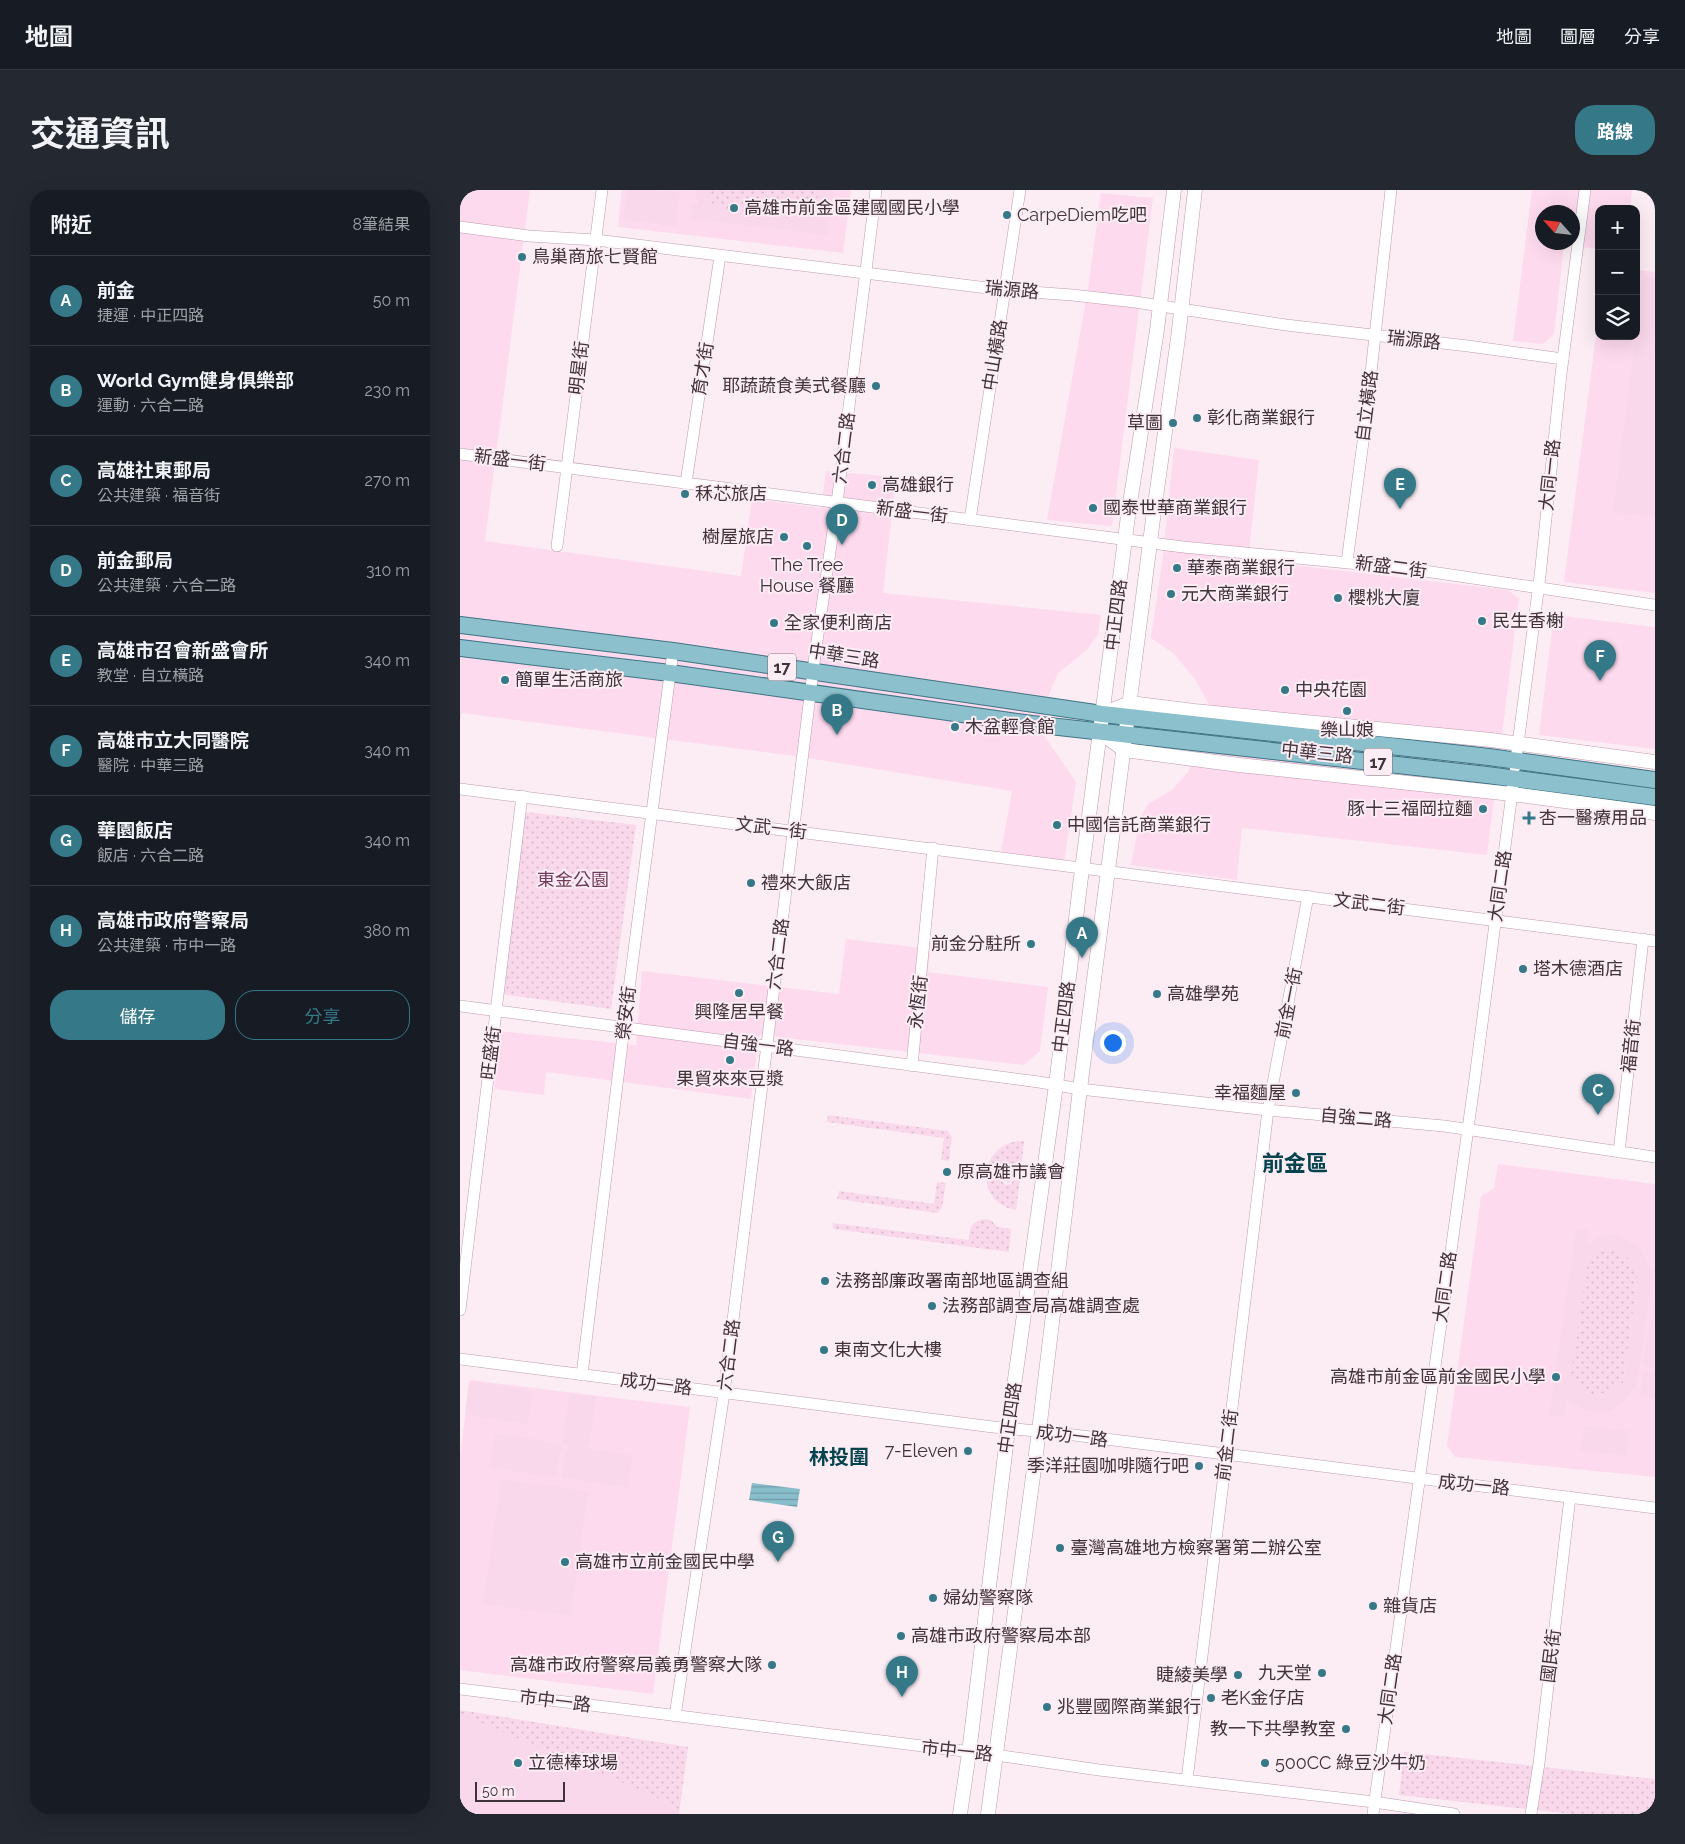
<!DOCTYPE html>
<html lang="zh-TW">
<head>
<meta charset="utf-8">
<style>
  body { margin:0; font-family:Raleway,"Noto Sans TC",sans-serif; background:#242831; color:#f1f3f6 }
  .controls { position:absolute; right:15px; top:15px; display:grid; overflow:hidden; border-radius:10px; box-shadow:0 5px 20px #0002 }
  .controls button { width:45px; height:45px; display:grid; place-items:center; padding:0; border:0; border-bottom:1px solid #363941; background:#171b24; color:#f1f3f6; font:25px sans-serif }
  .compass { position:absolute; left:1075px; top:15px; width:45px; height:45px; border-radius:50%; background:#171b24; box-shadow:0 5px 20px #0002; rotate:297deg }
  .scale { position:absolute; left:15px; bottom:12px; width:90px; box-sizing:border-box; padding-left:5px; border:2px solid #40323a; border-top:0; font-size:14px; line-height:18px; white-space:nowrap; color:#40323a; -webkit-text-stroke:4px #fcedf5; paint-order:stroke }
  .you { position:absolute; left:652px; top:852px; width:18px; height:18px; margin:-12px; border:4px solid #fff; border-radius:50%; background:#1a73e8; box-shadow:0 0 0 8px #1a73e833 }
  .badge { display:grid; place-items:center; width:32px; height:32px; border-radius:50%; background:#357989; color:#fff; font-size:16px; font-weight:700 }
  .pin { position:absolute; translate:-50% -41px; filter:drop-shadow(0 1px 2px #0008) }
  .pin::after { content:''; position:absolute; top:26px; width:18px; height:15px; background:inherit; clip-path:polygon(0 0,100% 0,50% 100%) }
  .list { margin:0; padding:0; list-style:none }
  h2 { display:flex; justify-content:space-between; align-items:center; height:65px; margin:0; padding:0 20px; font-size:21px }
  h2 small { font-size:16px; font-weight:400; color:#9ea1a6 }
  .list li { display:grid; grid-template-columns:32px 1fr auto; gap:15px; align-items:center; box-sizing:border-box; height:90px; padding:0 20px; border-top:1px solid #363941 }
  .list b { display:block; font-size:19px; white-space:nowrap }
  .list p { margin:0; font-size:16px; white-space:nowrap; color:#9ea1a6 }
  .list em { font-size:16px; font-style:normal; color:#9ea1a6 }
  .actions { display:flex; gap:10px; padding:15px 20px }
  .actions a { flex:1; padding:11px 0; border:1px solid #357989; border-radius:20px; text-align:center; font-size:18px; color:#357989 }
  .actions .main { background:#357989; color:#fff }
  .icon { flex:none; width:28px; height:28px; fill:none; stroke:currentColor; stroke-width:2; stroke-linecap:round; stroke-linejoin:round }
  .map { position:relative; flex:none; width:1195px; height:1624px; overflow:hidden; border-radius:20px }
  header { display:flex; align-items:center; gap:30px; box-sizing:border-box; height:70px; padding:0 25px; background:#171b24; border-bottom:1px solid #363941 }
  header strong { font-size:24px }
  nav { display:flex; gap:28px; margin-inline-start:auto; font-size:18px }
  .intro { display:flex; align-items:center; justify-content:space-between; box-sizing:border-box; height:120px; padding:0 30px }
  h1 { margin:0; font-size:35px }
  .button { padding:12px 22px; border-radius:20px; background:#357989; color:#fff; font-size:18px; font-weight:700 }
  main { display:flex; gap:30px; padding:0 30px }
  aside { flex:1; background:#171b24; border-radius:20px; box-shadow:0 5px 20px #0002 }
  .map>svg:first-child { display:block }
  .built { fill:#fedaee; fill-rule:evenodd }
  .grass { fill:url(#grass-dots) }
  .garden { fill:#fad8eb; fill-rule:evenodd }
  .water { fill:url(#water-rules) }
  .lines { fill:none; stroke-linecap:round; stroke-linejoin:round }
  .minor-casing { stroke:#bd9bae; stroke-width:12 }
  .tertiary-casing { stroke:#bd9bae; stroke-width:15 }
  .primary-casing { stroke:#3e7383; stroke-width:18 }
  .minor { stroke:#fff; stroke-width:11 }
  .tertiary { stroke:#fff; stroke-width:14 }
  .primary { stroke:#8bc0cc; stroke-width:16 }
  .poi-dot { fill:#357989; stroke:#fcedf5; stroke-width:2 }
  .labels { text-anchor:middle; stroke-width:4; stroke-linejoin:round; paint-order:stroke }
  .shield { fill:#fcedf5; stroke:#786a72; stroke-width:1 }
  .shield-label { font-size:16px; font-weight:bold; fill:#40323a }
  .poi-label { font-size:18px; fill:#40323a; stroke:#fcedf5; text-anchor:start }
  .street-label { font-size:18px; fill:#40323a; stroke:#fcedf5 }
  .park-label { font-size:18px; fill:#713a5c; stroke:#fcedf5 }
  .quarter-label { font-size:20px; font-weight:bold; fill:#05434e; stroke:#fcedf5 }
  .district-label { font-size:22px; font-weight:bold; fill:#05434e; stroke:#fcedf5 }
</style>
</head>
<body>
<header>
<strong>地圖</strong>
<nav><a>地圖</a><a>圖層</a><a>分享</a></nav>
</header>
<div class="intro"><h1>交通資訊</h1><a class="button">路線</a></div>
<main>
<aside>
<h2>附近<small>8筆結果</small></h2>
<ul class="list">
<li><span class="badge">A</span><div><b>前金</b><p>捷運 · 中正四路</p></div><em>50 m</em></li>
<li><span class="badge">B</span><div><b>World Gym健身俱樂部</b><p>運動 · 六合二路</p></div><em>230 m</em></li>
<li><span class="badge">C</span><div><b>高雄社東郵局</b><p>公共建築 · 福音街</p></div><em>270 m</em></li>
<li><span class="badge">D</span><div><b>前金郵局</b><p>公共建築 · 六合二路</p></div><em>310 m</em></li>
<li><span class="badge">E</span><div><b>高雄市召會新盛會所</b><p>教堂 · 自立橫路</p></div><em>340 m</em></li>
<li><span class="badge">F</span><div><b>高雄市立大同醫院</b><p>醫院 · 中華三路</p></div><em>340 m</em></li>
<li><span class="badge">G</span><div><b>華園飯店</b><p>飯店 · 六合二路</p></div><em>340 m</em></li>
<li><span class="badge">H</span><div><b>高雄市政府警察局</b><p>公共建築 · 市中一路</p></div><em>380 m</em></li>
</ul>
<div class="actions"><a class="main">儲存</a><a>分享</a></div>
</aside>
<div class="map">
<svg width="1195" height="1624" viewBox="0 0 1195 1624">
  <defs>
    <pattern id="grass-dots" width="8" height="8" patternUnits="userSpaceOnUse" patternTransform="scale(1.25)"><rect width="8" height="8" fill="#fad8eb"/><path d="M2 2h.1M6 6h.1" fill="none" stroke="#d7baca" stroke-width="1.8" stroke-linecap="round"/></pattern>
    <pattern id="water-rules" width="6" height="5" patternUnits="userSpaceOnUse" patternTransform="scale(1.25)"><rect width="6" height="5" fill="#88becb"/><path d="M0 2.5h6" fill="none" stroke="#719ba6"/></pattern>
  </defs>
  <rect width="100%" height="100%" fill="#fcedf5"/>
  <g class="built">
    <path d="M0,0H70L25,351L281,386L292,309L361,318L366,281L436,287L423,403L641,425L638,445L626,461L598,483L586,511L585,547L616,592L604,673L541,662L552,601L335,566L2,523L0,532Z"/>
    <path d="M162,0H391L383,63L158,37Z"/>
    <path d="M1072,0H1172L1170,19H1139V59L1104,55L1094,144L1083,154L1053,151ZM1082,22H1112V52H1082Z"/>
    <path d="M641,3L693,8L652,336L587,330L628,99Z"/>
    <path d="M1176,80L1195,82V403L1104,392L1139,122V146H1176Z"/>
    <path d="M714,258L799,270L788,370L1048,400L1059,409L1027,665L782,638L777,690L671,675L680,628L688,614L712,600L728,582L749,515L735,489L714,464L691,448L703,366Z"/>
    <path d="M1094,425L1195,437V559L1079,545Z"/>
    <path d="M386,749L470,759L468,782L588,797L580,861L564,875L299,845L291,909L86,882L84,905L34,899L39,841L176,855L182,781L379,804Z"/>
    <path d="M1038,974L1195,994V1287L995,1267L987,1256L1021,1007L1034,998Z"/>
    <path d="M10,1190L230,1217L193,1504L0,1480V1265Z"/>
  </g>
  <g class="grass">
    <path d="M247,0H360L355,17L344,25L331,28L265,20L253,15L247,5Z"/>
    <path d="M66,622L176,635L151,819L41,804Z"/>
    <path d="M368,925L488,941L492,947L489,971L481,970L484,948L367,932Z"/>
    <path d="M557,951H564L561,981H555L553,976L549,974L538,980L527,979C531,963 541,954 557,951Z"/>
    <path d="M549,976L553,978L554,982L552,991L548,993L540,988L538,983L541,979Z"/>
    <path d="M526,986L537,987L546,995L551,994L554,990L560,991L556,1020C538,1017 527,1005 526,986Z"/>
    <path d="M477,992L486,993L482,1018L477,1023L377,1009L379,1001L474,1014Z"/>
    <path d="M527,1029L532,1031L537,1037L551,1039L549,1062L373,1039V1033L509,1050C508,1037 514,1029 527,1029Z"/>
    <path d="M1152,1058C1165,1063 1172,1070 1178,1083L1163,1193C1141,1207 1122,1214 1111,1183L1127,1077C1134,1066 1140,1061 1152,1058Z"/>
    <path d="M0,1520L228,1557L219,1624H0Z"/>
    <path d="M944,1562L1195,1589V1624H1112L939,1605Z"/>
  </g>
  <g class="garden">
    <path d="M167,0H192L220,3L216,36L163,30Z"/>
    <path d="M235,0H247V5L253,15L265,20L331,28L344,25L355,17L360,0H373C374,11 367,21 359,28L369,29L367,45L231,29L232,15L239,14L235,5Z"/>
    <path d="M1183,87L1195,88V327L1153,322Z"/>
    <path d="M1116,1039L1129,1040L1128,1054L1143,1045L1153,1044L1161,1047L1173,1053L1181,1061L1193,1083L1177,1194C1158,1226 1138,1230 1107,1210L1104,1227L1089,1226ZM1152,1058C1165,1063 1172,1070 1178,1083L1164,1193C1142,1207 1122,1214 1111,1183L1127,1077C1134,1066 1140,1061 1152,1058Z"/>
    <path d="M1190,1130H1195V1178L1183,1176Z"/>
    <path d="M1183,1182L1195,1183V1208L1180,1205Z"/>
    <path d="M9,1191L73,1201L68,1234L5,1225Z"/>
    <path d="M110,1204L136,1207L129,1257H122L173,1266L168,1298L101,1287L107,1255H102L96,1288L29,1277L35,1243L102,1254Z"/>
    <path d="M1124,1236L1169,1241L1167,1266L1121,1261Z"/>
    <path d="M41,1289L128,1301L111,1426L23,1414Z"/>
    <path d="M6,1526L215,1615V1624H0V1530Z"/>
  </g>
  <path class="water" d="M292,1293L340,1299L337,1317L289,1310Z"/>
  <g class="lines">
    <g class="minor-casing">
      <g id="minor">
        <path d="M0,37L69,46L136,50L544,100L612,105L675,112L826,135L1008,156L1103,169"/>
        <path d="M0,264L723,357L951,379L1195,415"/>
        <path d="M226,293L260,66"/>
        <path d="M510,330L560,0"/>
        <path d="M97,356L142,0"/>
        <path d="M887,372L905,237L931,0"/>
        <path d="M1055,577L1080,386L1101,184L1125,0"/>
        <path d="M0,599L1195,751"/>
        <path d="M0,816L579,892L620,899L808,920L984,936L1195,967"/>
        <path d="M452,876L473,658"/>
        <path d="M1159,962L1183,749"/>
        <path d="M0,1120L62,606"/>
        <path d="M0,1169L533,1237L598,1243L1195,1318"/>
        <path d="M122,1185L164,837L213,461"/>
        <path d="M0,1499L536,1565L639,1580L914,1612L994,1624"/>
        <path d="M215,1526L264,1203L355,465L377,313L416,0"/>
        <path d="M727,1590L808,920L848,706"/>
        <path d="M913,1624L1015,888L1053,595"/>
        <path d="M1071,1624L1079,1573L1110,1307"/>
      </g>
    </g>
    <g class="tertiary-casing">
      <g id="tertiary">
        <path d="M642,524L670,513L734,521L1031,550L1195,572"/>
        <path d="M640,542L664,560L779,575L1052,604L1195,623"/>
        <path d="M500,1624L509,1563L548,1239L596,895L620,695L668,326L697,140L714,0"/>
        <path d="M528,1624L579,1241L620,899L693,329L718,148L735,0"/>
      </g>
    </g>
    <g class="primary-casing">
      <g id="primary">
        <path d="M0,435L213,461L642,524L1029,567L1195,590"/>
        <path d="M0,458L210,483L572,534L1027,585L1195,607"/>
      </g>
    </g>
    <use href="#minor" class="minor"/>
    <use href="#tertiary" class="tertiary"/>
    <use href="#primary" class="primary"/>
  </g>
  <g class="poi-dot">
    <circle cx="274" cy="18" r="5"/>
    <circle cx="547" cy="25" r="5"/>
    <circle cx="62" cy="67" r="5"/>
    <circle cx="416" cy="196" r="5"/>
    <circle cx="737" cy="228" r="5"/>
    <circle cx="713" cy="233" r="5"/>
    <circle cx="412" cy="295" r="5"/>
    <circle cx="225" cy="304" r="5"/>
    <circle cx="633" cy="318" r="5"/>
    <circle cx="324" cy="347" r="5"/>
    <circle cx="347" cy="356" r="5"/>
    <circle cx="717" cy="378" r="5"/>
    <circle cx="711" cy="404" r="5"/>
    <circle cx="878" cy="408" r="5"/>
    <circle cx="1022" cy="431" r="5"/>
    <circle cx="314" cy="433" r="5"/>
    <circle cx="45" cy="490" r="5"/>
    <circle cx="825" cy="500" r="5"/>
    <circle cx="887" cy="521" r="5"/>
    <circle cx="495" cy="537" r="5"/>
    <circle cx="1023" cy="619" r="5"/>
    <path d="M1066.5 620.5h5v5h5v5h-5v5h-5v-5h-5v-5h5z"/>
    <circle cx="597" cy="635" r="5"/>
    <circle cx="291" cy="693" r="5"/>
    <circle cx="571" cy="754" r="5"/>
    <circle cx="1063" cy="779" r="5"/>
    <circle cx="279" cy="803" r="5"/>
    <circle cx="697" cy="804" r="5"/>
    <circle cx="270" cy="870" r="5"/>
    <circle cx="836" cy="903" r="5"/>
    <circle cx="487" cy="982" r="5"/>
    <circle cx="365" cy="1091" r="5"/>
    <circle cx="472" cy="1116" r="5"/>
    <circle cx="364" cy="1160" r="5"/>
    <circle cx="1096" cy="1187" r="5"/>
    <circle cx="508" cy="1261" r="5"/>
    <circle cx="739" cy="1276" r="5"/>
    <circle cx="600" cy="1358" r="5"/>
    <circle cx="105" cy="1372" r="5"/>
    <circle cx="473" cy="1408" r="5"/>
    <circle cx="913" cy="1416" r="5"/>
    <circle cx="441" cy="1446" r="5"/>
    <circle cx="312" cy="1475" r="5"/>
    <circle cx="862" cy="1483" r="5"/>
    <circle cx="778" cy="1485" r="5"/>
    <circle cx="751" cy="1508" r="5"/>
    <circle cx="587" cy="1517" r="5"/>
    <circle cx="886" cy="1539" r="5"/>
    <circle cx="58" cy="1573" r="5"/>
    <circle cx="805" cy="1573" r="5"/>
  </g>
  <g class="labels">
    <g class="shield">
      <rect x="308" y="463.5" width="28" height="27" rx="4"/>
      <rect x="904" y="558.5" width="28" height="27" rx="4"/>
    </g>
    <g class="shield-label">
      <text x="322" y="483">17</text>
      <text x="918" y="578">17</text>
    </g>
    <g class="poi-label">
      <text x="284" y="24">高雄市前金區建國國民小學</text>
      <text x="557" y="31">CarpeDiem吃吧</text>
      <text x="72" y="73">鳥巢商旅七賢館</text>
      <text x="406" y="202" text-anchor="end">耶蔬蔬食美式餐廳</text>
      <text x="747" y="234">彰化商業銀行</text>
      <text x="703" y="239" text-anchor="end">草圖</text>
      <text x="422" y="301">高雄銀行</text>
      <text x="235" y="310">秝芯旅店</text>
      <text x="643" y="324">國泰世華商業銀行</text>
      <text x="314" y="353" text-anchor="end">樹屋旅店</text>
      <text x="347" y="381" text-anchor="middle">The Tree<tspan x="347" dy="21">House 餐廳</tspan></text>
      <text x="727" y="384">華泰商業銀行</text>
      <text x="721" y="410">元大商業銀行</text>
      <text x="888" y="414">櫻桃大廈</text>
      <text x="1032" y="437">民生香榭</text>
      <text x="324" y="439">全家便利商店</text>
      <text x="55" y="496">簡單生活商旅</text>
      <text x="835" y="506">中央花園</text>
      <text x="505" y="543">木盆輕食館</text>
      <text x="887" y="546" text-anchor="middle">樂山娘</text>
      <text x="1013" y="625" text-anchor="end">豚十三福岡拉麵</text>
      <text x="1079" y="634">杏一醫療用品</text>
      <text x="607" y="641">中國信託商業銀行</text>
      <text x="301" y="699">禮來大飯店</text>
      <text x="561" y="760" text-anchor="end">前金分駐所</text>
      <text x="1073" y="785">塔木德酒店</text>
      <text x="707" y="810">高雄學苑</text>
      <text x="279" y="828" text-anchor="middle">興隆居早餐</text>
      <text x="270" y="895" text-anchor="middle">果貿來來豆漿</text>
      <text x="826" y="909" text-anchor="end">幸福麵屋</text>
      <text x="497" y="988">原高雄市議會</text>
      <text x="375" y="1097">法務部廉政署南部地區調查組</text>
      <text x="482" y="1122">法務部調查局高雄調查處</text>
      <text x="374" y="1166">東南文化大樓</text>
      <text x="1086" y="1193" text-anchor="end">高雄市前金區前金國民小學</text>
      <text x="498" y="1267" text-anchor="end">7-Eleven</text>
      <text x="729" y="1282" text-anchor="end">季洋莊園咖啡隨行吧</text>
      <text x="610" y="1364">臺灣高雄地方檢察署第二辦公室</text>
      <text x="115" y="1378">高雄市立前金國民中學</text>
      <text x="483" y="1414">婦幼警察隊</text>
      <text x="923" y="1422">雜貨店</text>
      <text x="451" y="1452">高雄市政府警察局本部</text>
      <text x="302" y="1481" text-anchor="end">高雄市政府警察局義勇警察大隊</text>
      <text x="852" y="1489" text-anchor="end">九天堂</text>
      <text x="768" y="1491" text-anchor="end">睫綾美學</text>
      <text x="761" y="1514">老K金仔店</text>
      <text x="597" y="1523">兆豐國際商業銀行</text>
      <text x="876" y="1545" text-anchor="end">教一下共學教室</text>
      <text x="68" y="1579">立德棒球場</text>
      <text x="815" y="1579">500CC 綠豆沙牛奶</text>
    </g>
    <g class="street-label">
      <text transform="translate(552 100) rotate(5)" y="6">瑞源路</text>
      <text transform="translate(954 150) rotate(6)" y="6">瑞源路</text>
      <text transform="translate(535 165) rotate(-81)" y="6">中山橫路</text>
      <text transform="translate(119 178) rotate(-83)" y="6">明星街</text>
      <text transform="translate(243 179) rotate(-81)" y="6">育才街</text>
      <text transform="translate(907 216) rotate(-83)" y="6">自立橫路</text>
      <text transform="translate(384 258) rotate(-83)" y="6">六合二路</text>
      <text transform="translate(50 270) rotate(7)" y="6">新盛一街</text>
      <text transform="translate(1090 285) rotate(-84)" y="6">大同一路</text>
      <text transform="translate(452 322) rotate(7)" y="6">新盛一街</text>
      <text transform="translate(931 377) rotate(7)" y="6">新盛二街</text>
      <text transform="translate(656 425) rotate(-83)" y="6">中正四路</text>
      <text transform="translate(384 466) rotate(9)" y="6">中華三路</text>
      <text transform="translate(857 563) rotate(6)" y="6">中華三路</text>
      <text transform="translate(311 638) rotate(7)" y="6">文武一街</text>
      <text transform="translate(1040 696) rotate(-82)" y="6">大同二路</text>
      <text transform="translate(909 714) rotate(7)" y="6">文武二街</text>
      <text transform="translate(318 764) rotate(-83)" y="6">六合二路</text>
      <text transform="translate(458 812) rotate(-84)" y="6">永恆街</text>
      <text transform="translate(829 813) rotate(-79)" y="6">前金一街</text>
      <text transform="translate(166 823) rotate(-83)" y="6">榮安街</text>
      <text transform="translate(604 827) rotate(-83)" y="6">中正四路</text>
      <text transform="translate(298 855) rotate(7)" y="6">自強一路</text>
      <text transform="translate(1171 856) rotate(-84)" y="6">福音街</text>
      <text transform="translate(31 863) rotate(-83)" y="6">旺盛街</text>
      <text transform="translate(896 928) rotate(5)" y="6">自強二路</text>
      <text transform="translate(985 1097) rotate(-82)" y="6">大同二路</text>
      <text transform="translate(269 1165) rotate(-83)" y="6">六合二路</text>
      <text transform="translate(196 1194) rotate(7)" y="6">成功一路</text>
      <text transform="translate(550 1228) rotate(-82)" y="6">中正四路</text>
      <text transform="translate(612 1246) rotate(7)" y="6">成功一路</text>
      <text transform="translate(767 1255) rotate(-83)" y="6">前金二街</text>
      <text transform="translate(1014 1295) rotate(6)" y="6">成功一路</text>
      <text transform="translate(1091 1466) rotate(-83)" y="6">國民街</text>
      <text transform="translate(930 1499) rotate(-82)" y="6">大同二路</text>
      <text transform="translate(95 1511) rotate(7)" y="6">市中一路</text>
      <text transform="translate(497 1561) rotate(6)" y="6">市中一路</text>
    </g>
    <g class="park-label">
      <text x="113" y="696">東金公園</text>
    </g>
    <g class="quarter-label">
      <text x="379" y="1274">林投圍</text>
    </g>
    <g class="district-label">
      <text x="835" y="981">前金區</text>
    </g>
  </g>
</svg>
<div class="controls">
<button>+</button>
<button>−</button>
<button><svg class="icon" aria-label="layers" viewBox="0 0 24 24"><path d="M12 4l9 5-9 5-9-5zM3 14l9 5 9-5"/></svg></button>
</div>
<svg class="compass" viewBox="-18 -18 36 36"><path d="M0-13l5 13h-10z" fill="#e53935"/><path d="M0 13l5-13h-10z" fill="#9ea1a6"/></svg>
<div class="scale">50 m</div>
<div class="you"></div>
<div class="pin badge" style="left:622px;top:768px">A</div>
<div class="pin badge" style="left:377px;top:545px">B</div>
<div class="pin badge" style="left:1138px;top:925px">C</div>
<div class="pin badge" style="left:382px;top:355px">D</div>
<div class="pin badge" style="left:940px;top:319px">E</div>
<div class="pin badge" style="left:1140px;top:491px">F</div>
<div class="pin badge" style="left:318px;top:1372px">G</div>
<div class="pin badge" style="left:442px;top:1507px">H</div>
</div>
</main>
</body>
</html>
